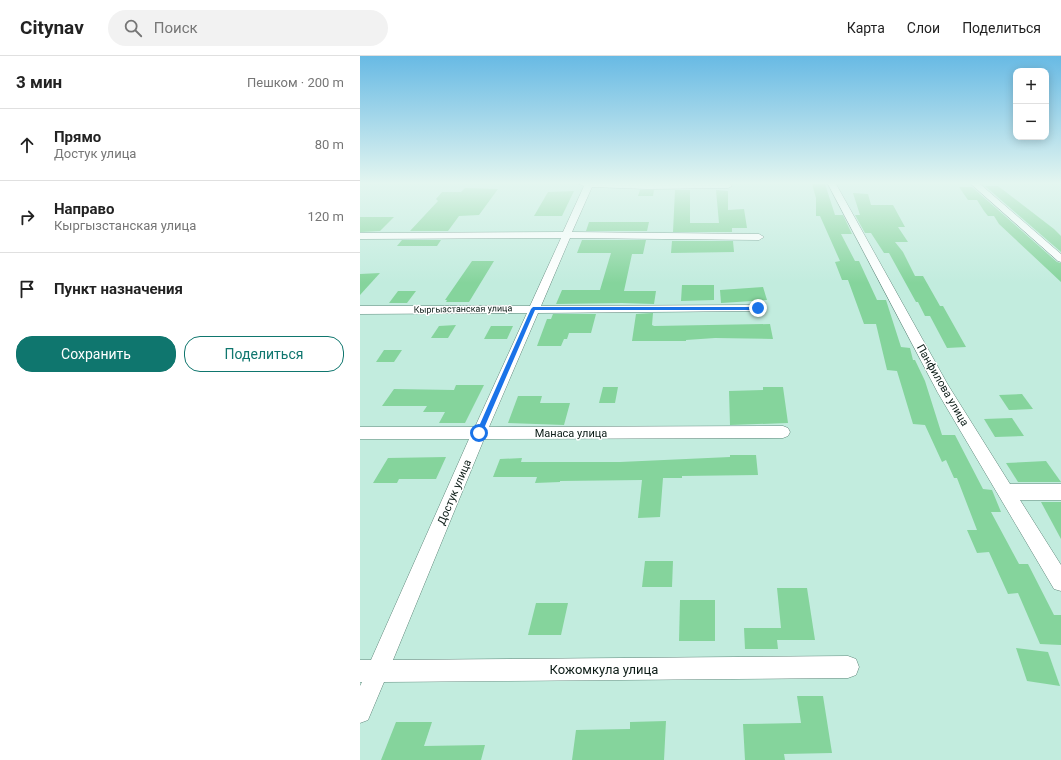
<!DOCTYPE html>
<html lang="ru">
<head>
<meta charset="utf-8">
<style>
  body { margin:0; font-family:Roboto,sans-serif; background:#f2f2f2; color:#222 }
  .controls { position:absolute; right:12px; top:12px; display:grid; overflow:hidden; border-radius:8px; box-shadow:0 2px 10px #0003 }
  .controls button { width:36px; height:36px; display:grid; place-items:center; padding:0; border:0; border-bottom:1px solid #e0e0e0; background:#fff; color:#222; font:20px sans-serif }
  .stop { position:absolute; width:12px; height:12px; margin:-9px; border:3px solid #1a73e8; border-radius:50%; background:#fff }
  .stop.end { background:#1a73e8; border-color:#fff; box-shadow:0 1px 4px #0008 }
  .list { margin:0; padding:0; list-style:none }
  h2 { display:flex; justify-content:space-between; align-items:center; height:52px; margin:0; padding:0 16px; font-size:17px }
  h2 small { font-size:13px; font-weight:400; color:#767676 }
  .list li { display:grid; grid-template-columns:26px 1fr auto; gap:12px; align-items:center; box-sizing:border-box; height:72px; padding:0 16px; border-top:1px solid #e0e0e0 }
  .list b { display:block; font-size:15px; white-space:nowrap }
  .list p { margin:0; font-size:13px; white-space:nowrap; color:#767676 }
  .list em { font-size:13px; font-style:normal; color:#767676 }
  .actions { display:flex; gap:8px; padding:12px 16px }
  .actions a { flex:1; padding:9px 0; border:1px solid #0f766e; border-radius:16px; text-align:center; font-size:14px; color:#0f766e }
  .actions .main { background:#0f766e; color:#fff }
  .icon { flex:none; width:22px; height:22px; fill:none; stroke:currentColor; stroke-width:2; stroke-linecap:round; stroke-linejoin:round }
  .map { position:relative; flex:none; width:701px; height:704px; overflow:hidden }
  header { display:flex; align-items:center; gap:24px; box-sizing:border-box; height:56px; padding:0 20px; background:#fff; border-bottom:1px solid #e0e0e0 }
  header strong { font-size:19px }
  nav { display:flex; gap:22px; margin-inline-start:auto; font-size:14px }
  .search { width:280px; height:36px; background:#f2f2f2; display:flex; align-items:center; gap:10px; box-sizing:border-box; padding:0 14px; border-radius:22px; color:#767676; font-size:15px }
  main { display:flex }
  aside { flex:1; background:#fff }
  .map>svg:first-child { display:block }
  .building { fill:#85d49c }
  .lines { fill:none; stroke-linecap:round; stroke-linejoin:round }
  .street-casing { stroke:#60877b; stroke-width:1 }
  .street { fill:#fff; fill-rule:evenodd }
  .route { fill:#1a73e8 }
  .labels { text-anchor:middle; stroke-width:3; stroke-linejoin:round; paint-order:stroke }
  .far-street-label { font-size:9px; fill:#0c1c17; stroke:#fff }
  .street-label { font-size:11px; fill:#0c1c17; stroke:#fff }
  .near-street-label { font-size:13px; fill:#0c1c17; stroke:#fff }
</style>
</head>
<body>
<header>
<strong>Citynav</strong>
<div class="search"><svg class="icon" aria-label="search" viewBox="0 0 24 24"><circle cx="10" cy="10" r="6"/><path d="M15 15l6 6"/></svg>Поиск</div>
<nav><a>Карта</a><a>Слои</a><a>Поделиться</a></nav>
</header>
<main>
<aside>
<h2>3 мин<small>Пешком · 200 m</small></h2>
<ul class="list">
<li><svg class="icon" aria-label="ahead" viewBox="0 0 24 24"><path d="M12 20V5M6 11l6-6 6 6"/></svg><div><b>Прямо</b><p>Достук улица</p></div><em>80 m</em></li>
<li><svg class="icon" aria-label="right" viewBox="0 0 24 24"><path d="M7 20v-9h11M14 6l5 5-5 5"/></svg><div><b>Направо</b><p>Кыргызстанская улица</p></div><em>120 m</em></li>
<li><svg class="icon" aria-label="arrive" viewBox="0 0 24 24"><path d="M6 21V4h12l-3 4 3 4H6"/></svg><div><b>Пункт назначения</b></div></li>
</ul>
<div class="actions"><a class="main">Сохранить</a><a>Поделиться</a></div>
</aside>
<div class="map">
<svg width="701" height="704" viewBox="0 0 701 704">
  <rect width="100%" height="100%" fill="#c2ecde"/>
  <g class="building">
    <path d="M452,128H465L475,159H483L492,178H481L495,205H499L517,244H526L541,291L550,292L553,304H555L565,325L582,379H595L623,433L632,434L641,456H631L659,508H668L694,559H701V589L680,588L658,537L648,538L629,496L617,497L607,474H617L597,422H594L586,404L582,406L565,369L553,368L537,315L527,314L516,268H504L488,224H482L475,206L480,205L460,160H456V142Z"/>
    <path d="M625,130H638L694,173L701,180V196Z"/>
    <path d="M599,131H612L697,206L701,207V226L639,168L634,160H628L624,155L617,144H608Z"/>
    <path d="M105,132L138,133L119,159L99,160L88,175H50L78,145L76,143L82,136H101Z"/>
    <path d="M280,134H294L293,140H278Z"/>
    <path d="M315,134H330V167H359L356,134L368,135V154L384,153L387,172H372V176H313Z"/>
    <path d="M214,135L202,160H174L188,136Z"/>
    <path d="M493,137L508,138L511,149H533L545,171H538L548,186H535L543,196L555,220H563L580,250H583L606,291L587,292L570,260H565L558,246H556L529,197H524L511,177H505L495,159H500Z"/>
    <path d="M0,161H34L20,175L0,176Z"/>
    <path d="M229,166H289L287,175H226Z"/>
    <path d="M42,184H81L77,190H37Z"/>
    <path d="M222,184H286L283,198H272L264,235H296L294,248L262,247L196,248L202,234H240L251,197H217Z"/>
    <path d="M312,185H373L374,196L311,197Z"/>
    <path d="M112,205H134L109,246H86L87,244H85Z"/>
    <path d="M20,217L0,239V218Z"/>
    <path d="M322,229H354V244L321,245Z"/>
    <path d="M403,231L407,244L361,247L360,234Z"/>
    <path d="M38,235H56L47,247H29Z"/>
    <path d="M293,257L292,269L294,270L410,268L413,283L355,282L326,284V285H272L276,258Z"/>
    <path d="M193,258H236L231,277H209L207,283H204L201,290H177L187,263H191Z"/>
    <path d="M96,269L88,282H71L79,270Z"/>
    <path d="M131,270H153L147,283H124Z"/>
    <path d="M24,294H42L34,306H16Z"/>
    <path d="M96,329H124L105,367H79L85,356H63L67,350H22L34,333L94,334Z"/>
    <path d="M243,331H258L255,347H239Z"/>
    <path d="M403,331H423L428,367L370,369L369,335L403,334Z"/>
    <path d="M662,338L673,353L649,354L639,339Z"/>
    <path d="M158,340H182L180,347H210L204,369L148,367Z"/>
    <path d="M652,362L664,380L635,381L624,363Z"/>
    <path d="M370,399H396L398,419L322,420V422H303L300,461L278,462L282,424L200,425V426L175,427L177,421H133L140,403L162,402L161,406H260L370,401Z"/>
    <path d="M86,401L76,423H39L37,427H13L28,402Z"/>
    <path d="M686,405L701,426H658L646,407Z"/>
    <path d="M681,446H701V483Z"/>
    <path d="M285,505H313L312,531H282Z"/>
    <path d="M417,532H447L455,584H417L418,593H385L384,572H421Z"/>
    <path d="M320,544H355V585H319Z"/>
    <path d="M176,547H208L201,579H168Z"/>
    <path d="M656,592L688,596L700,630L667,625Z"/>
    <path d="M437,640H463L472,697L424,698L425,704H385L383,668L441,667Z"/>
    <path d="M306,665L304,704H212L216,674L270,673V666Z"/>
    <path d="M36,666H72L64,690L125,689L121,704H21Z"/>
  </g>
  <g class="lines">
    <g class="street-casing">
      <g id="street">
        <path d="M219,128H370L372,130L368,132L287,133L232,131L212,176L399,178L404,181L399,184L210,182L181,250L398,249L402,250L404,252L402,254L398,255L178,257L129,371L423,370L428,372L430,376L428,380L423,382L124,383L33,604L488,600L496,603L499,611L496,619L488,622L24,626L8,664L0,667V630L2,626H0V604H11L109,383H0V371H115L167,257L0,258V250H170L201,182L0,183V177L203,176L224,130Z"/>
        <path d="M468,128H476L588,329L650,428H701V444H660L701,509V535L694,533L578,337Z"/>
        <path d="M611,128H620L701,198V206L698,205Z"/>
      </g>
    </g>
    <use href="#street" class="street"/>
  </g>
  <linearGradient id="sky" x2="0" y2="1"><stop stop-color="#68bae4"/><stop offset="0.56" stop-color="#e4f6f0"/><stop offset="1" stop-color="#e4f6f0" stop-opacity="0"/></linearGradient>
  <rect width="701" height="227" fill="url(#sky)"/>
  <path class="route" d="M173,251H398L400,252L398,254H175L122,377L121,379H117L116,377L171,253Z"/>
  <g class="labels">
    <g class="far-street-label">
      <text transform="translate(103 253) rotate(-1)" y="3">Кыргызстанская улица</text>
    </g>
    <g class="street-label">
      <text transform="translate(583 329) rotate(60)" y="4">Панфилова улица</text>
      <text x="211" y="381">Манаса улица</text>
      <text transform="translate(94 436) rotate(-67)" y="4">Достук улица</text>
    </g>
    <g class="near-street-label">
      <text x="244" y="618">Кожомкула улица</text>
    </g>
  </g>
</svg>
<div class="controls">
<button>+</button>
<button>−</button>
</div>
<div class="stop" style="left:119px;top:377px"></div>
<div class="stop end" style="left:398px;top:252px"></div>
</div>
</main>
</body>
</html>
